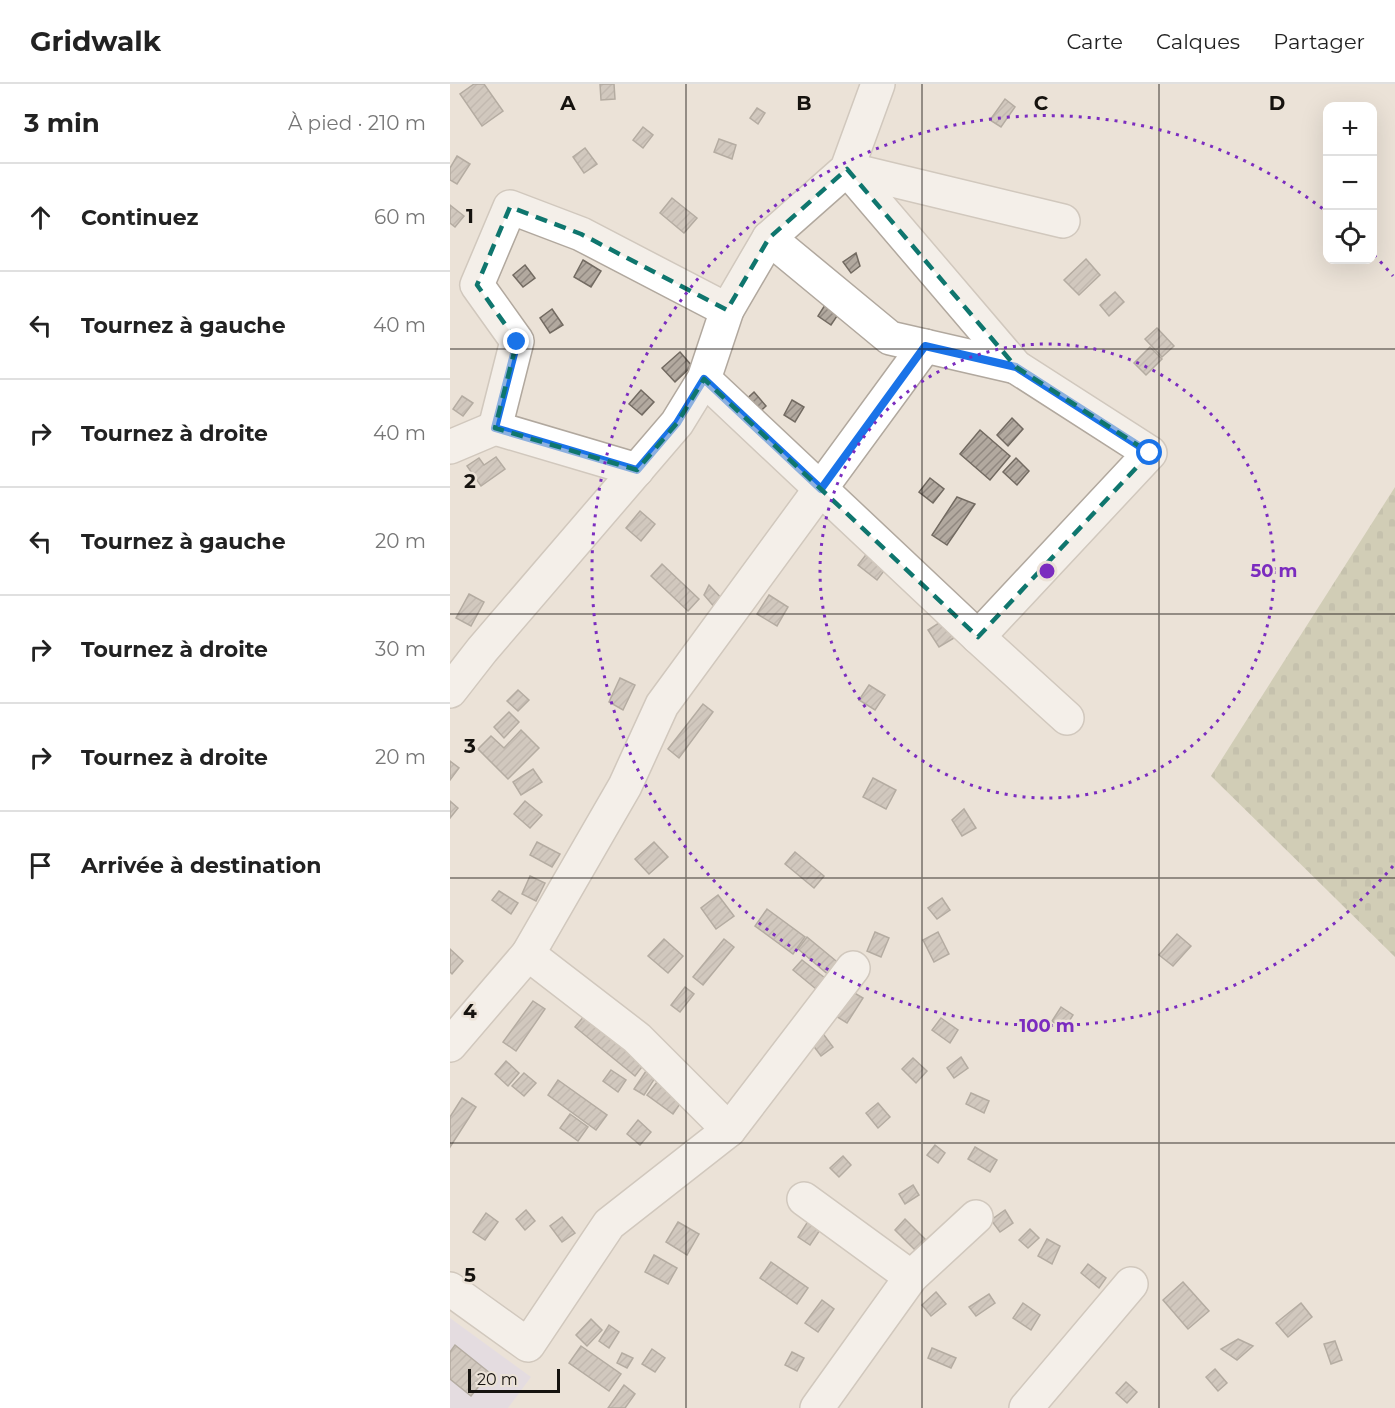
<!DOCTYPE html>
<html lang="fr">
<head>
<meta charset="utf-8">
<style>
  body { margin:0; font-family:Montserrat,sans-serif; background:#f2f2f2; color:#222 }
  .controls { position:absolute; right:18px; top:18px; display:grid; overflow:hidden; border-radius:12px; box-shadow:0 6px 24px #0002 }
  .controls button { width:54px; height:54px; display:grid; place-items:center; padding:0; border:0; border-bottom:2px solid #e0e0e0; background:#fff; color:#222; font:30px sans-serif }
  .scale { position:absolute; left:18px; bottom:15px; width:92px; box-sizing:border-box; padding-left:6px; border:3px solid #16130f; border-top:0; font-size:16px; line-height:21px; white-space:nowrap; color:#16130f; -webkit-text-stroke:4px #ebe2d7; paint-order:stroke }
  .stop { position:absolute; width:18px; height:18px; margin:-14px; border:4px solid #1a73e8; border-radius:50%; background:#fff }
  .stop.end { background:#1a73e8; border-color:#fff; box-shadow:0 2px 6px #0008 }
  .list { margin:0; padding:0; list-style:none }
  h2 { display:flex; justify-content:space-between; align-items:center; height:78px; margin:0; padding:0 24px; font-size:26px }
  h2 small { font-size:20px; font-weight:400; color:#767676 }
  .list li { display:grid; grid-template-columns:39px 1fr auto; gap:18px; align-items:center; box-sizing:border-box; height:108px; padding:0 24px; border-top:2px solid #e0e0e0 }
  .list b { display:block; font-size:22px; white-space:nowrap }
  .list em { font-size:20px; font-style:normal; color:#767676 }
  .icon { flex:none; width:33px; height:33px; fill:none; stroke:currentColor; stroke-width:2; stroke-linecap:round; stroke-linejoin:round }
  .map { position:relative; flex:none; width:945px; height:1324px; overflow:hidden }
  header { display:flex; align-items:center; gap:36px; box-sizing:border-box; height:84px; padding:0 30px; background:#fff; border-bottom:2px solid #e0e0e0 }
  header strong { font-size:28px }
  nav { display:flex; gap:33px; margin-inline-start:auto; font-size:21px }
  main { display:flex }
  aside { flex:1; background:#fff }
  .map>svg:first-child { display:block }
  .education { fill:#dcd6ec }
  .cemetery { fill:url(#cemetery-stones) }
  .building { fill:url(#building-hatch); stroke:#726a61; stroke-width:1.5 }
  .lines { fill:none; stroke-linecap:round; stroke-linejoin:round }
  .minor-casing { stroke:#b1a89e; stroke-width:36 }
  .minor { stroke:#fff; stroke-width:33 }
  .route { stroke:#1a73e8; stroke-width:8 }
  .marked { fill:none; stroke:#0f766e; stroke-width:4.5; stroke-dasharray:12 8; stroke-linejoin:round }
  .grid { fill:none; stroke:#16130f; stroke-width:1.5; stroke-opacity:0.55 }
  .ring { fill:none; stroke:#7b2cbf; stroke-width:3; stroke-dasharray:3 6 }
  .grid-label { font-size:20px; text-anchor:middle; font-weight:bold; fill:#16130f; stroke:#ebe2d7; stroke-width:5; stroke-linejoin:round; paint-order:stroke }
  .centre { fill:#7b2cbf; stroke:#ebe2d7; stroke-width:3 }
  .ring-label { font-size:18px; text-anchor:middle; font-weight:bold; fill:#7b2cbf; stroke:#ebe2d7; stroke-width:5; stroke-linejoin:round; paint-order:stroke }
</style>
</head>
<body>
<header>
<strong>Gridwalk</strong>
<nav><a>Carte</a><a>Calques</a><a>Partager</a></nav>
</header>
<main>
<aside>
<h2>3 min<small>À pied · 210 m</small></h2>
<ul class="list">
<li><svg class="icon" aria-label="ahead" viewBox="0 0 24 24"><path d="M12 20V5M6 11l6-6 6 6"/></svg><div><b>Continuez</b></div><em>60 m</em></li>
<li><svg class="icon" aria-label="left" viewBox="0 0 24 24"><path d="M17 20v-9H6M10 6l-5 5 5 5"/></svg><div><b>Tournez à gauche</b></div><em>40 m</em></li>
<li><svg class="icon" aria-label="right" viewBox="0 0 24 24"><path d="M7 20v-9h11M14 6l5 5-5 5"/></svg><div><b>Tournez à droite</b></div><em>40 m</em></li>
<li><svg class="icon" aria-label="left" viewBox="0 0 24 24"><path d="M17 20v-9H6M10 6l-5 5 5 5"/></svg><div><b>Tournez à gauche</b></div><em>20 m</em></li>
<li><svg class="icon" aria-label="right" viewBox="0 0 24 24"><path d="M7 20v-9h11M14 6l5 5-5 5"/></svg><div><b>Tournez à droite</b></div><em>30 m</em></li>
<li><svg class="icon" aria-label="right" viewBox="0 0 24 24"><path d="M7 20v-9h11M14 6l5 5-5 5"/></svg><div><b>Tournez à droite</b></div><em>20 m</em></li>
<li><svg class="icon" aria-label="arrive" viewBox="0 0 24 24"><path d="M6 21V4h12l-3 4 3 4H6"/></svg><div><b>Arrivée à destination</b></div></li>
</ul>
</aside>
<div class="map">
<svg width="945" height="1324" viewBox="0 0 945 1324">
  <defs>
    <pattern id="cemetery-stones" width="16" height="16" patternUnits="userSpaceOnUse" patternTransform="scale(1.5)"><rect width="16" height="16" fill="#b1b48f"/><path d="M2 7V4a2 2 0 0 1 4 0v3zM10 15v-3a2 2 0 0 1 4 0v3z" fill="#989a7a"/></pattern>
    <pattern id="building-hatch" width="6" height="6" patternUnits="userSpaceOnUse" patternTransform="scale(1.5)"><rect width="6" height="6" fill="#b2a99f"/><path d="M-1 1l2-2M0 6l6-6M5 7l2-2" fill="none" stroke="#908880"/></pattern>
  </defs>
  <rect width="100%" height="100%" fill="#ebe2d7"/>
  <path class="education" d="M0,1234L81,1293L58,1324H0Z"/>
  <path class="cemetery" d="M945,403V873L761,692Z"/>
  <g class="building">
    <path d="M24,0H34L53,27L32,42L10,10Z"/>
    <path d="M150,0H164L165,15L151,16Z"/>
    <path d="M555,15L565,23L551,43L540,36Z"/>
    <path d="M307,24L315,29L308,40L300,34Z"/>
    <path d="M193,43L203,51L193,64L183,56Z"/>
    <path d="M269,55L286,61L282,75L264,68Z"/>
    <path d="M135,64L147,80L134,89L123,73Z"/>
    <path d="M7,72L20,80L7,100L0,96V84Z"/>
    <path d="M222,114L247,134L234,149L210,129Z"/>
    <path d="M0,121L14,132L5,143L0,139Z"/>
    <path d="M406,169L410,182L401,189L393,178Z"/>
    <path d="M636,175L650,191L629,211L614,196Z"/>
    <path d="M133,176L151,187L141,203L124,193Z"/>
    <path d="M75,181L85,194L73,203L63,191Z"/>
    <path d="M665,208L674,218L659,232L650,221Z"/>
    <path d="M375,221L389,229L381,241L368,232Z"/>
    <path d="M102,225L113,241L100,249L90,234Z"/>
    <path d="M707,244L724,262L712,273L695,255Z"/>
    <path d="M700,263L712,275L696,291L684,279Z"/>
    <path d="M230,268L242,282L225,298L212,284Z"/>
    <path d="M191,306L204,318L192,331L179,320Z"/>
    <path d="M304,308L316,322L303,334L290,321Z"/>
    <path d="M12,312L23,319L13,332L3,325Z"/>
    <path d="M342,316L354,323L345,338L334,331Z"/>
    <path d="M562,334L573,345L558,362L547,351Z"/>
    <path d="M530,346L560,372L540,396L510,370Z"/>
    <path d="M46,373L55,385L31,402L17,382L29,374L34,381Z"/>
    <path d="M566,374L579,387L567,401L553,388Z"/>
    <path d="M480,394L494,405L483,419L469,408Z"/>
    <path d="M507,413L525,420L497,461L482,451Z"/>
    <path d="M190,427L205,440L191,457L176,444Z"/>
    <path d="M418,468L437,483L427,496L408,481Z"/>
    <path d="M212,480L249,515L238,527L201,492Z"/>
    <path d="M259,501L274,517L266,525L254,511Z"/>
    <path d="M19,510L34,518L21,542L6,534Z"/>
    <path d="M319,511L338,523L327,542L307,530Z"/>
    <path d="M492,537L504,554L489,563L478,546Z"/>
    <path d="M170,594L185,601L173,626L159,618Z"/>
    <path d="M419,601L435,611L425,626L409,616Z"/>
    <path d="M68,606L79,616L68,627L57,617Z"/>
    <path d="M253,620L263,628L229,674L218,665Z"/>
    <path d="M59,628L69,638L54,654L44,643Z"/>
    <path d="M71,646L89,664L58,695L28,665L41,652L54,664Z"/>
    <path d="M0,677L9,684L0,696Z"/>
    <path d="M83,685L92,698L71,711L63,698Z"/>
    <path d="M423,694L446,706L436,725L413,713Z"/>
    <path d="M0,717L8,724L0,734Z"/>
    <path d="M75,717L92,731L80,744L64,730Z"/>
    <path d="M514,725L526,744L512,752L502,736Z"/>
    <path d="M87,758L110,770L102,783L80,771Z"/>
    <path d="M204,758L218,773L199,790L185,775Z"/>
    <path d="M345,768L374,792L364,804L335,780Z"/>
    <path d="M80,792L95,799L86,817L72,810Z"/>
    <path d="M49,807L68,819L61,830L42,816Z"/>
    <path d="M268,811L284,832L266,845L251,824Z"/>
    <path d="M492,814L500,826L487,835L478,824Z"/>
    <path d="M317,825L355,853L343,870L305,842Z"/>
    <path d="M425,848L439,854L431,873L417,867Z"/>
    <path d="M488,848L499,870L484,878L473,856Z"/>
    <path d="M727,850L741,862L723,882L709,871Z"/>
    <path d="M357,853L391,881L381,893L348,865Z"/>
    <path d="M214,855L233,872L218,889L198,872Z"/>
    <path d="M274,855L284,863L253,901L243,893Z"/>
    <path d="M0,865L13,877L2,890L0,888Z"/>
    <path d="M352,876L375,894L366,905L343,886Z"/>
    <path d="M235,903L244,910L230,928L221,921Z"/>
    <path d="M396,904L413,914L397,939L381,929Z"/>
    <path d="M83,917L95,925L66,967L53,958Z"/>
    <path d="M611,923L623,931L614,945L602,937Z"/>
    <path d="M135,931L195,979L185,992L125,943Z"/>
    <path d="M491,934L508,946L500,959L482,946Z"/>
    <path d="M368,943L383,963L371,972L356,952Z"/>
    <path d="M511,973L518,984L504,994L497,984Z"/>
    <path d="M463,974L477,987L466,999L452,985Z"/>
    <path d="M56,977L69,989L58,1002L45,990Z"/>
    <path d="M161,986L176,996L168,1008L153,997Z"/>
    <path d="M196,987L205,994L194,1011L184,1005Z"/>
    <path d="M74,989L86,999L74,1012L62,1002Z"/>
    <path d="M108,996L157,1031L146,1046L98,1011Z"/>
    <path d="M207,998L232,1017L223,1030L197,1011Z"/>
    <path d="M521,1009L539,1017L534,1029L516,1020Z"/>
    <path d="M12,1014L26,1023L0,1063V1033Z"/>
    <path d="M428,1019L440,1033L428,1044L416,1029Z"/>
    <path d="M120,1030L138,1043L128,1057L110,1044Z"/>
    <path d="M188,1036L201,1048L190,1061L177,1050Z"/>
    <path d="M485,1061L495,1069L488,1079L477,1071Z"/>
    <path d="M525,1063L547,1076L540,1088L518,1075Z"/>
    <path d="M393,1072L401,1081L389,1093L380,1084Z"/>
    <path d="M463,1101L469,1111L455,1120L449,1110Z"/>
    <path d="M76,1126L85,1137L75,1146L66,1135Z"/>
    <path d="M555,1126L563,1139L550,1148L541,1136Z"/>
    <path d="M36,1129L48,1138L35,1156L23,1148Z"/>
    <path d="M362,1131L374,1140L360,1161L348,1153Z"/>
    <path d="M112,1133L125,1149L112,1158L100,1142Z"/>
    <path d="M455,1135L480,1160L470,1171L445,1146Z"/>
    <path d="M228,1138L249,1150L237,1171L216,1158Z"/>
    <path d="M580,1145L589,1154L578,1164L569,1156Z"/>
    <path d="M597,1155L610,1162L602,1180L588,1172Z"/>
    <path d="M204,1171L227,1184L218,1200L195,1188Z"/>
    <path d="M321,1178L358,1204L347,1220L310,1194Z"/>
    <path d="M638,1180L656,1194L649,1204L631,1189Z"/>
    <path d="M733,1198L759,1227L738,1245L713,1216Z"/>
    <path d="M486,1208L496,1220L481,1232L472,1221Z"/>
    <path d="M539,1210L545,1219L526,1232L519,1223Z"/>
    <path d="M372,1216L384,1225L368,1248L355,1239Z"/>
    <path d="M573,1219L590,1231L581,1246L563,1234Z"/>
    <path d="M851,1219L862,1233L838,1253L826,1239Z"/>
    <path d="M141,1235L152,1246L137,1262L126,1251Z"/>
    <path d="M159,1241L169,1248L159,1264L149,1257Z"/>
    <path d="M788,1255L803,1262L787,1276L771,1265Z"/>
    <path d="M885,1257L892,1276L881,1280L874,1260Z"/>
    <path d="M5,1261L40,1289L21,1312L0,1295V1268Z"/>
    <path d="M131,1262L171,1290L159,1307L119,1279Z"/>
    <path d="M482,1264L506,1274L501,1284L478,1274Z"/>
    <path d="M202,1265L215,1274L205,1288L192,1280Z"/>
    <path d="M342,1268L354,1274L347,1287L335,1281Z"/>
    <path d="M172,1269L183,1274L177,1284L167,1279Z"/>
    <path d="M765,1285L777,1299L768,1307L756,1293Z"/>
    <path d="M676,1298L687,1308L677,1319L666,1309Z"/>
    <path d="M174,1301L185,1310L175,1324H158Z"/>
  </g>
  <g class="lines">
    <g class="minor-casing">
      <g id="minor">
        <path d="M397,85L613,137"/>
        <path d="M319,154L440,254L566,283"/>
        <path d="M254,295L528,553L700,369L566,283L397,85"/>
        <path d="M45,344L67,257L27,201L60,123L131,150L277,226"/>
        <path d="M0,363L45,344L187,386"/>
        <path d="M528,553L617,634"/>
        <path d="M0,607L32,566L227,339L254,295L277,226L319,154L397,85L428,0"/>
        <path d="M78,870L187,954L279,1046"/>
        <path d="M0,961L78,870L175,702L212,621L475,262"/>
        <path d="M354,1115L461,1193"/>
        <path d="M0,1205L78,1261L159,1140L279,1046L403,884"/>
        <path d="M367,1324L461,1193L526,1133"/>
        <path d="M576,1324L681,1200"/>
      </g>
    </g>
    <use href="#minor" class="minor"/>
  </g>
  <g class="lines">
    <path class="route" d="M67,258L45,344L187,386L227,339L254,295L371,405L475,262L566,283L700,369"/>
  </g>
  <path d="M0 0H945V1324H0ZM397,85L566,283L700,369L528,553L254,295L227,339L187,386L45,344L67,257L27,201L60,123L131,150L277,226L319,154Z" fill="#ebe2d7" fill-opacity=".55" fill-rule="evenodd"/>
  <path class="marked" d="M397,85L566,283L700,369L528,553L254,295L227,339L187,386L45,344L67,257L27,201L60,123L131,150L277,226L319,154Z"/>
  <path class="grid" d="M236,0V1324M472,0V1324M709,0V1324M0,265H945M0,530H945M0,794H945M0,1059H945"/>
  <g class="ring">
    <circle cx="597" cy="487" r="227"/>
    <path d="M943 782A455 455 0 1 1 877 128M924 171A455 455 0 0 1 943 192"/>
  </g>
  <g class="grid-label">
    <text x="118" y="26">A</text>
    <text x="354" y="26">B</text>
    <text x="591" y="26">C</text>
    <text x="827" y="26">D</text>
    <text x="20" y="139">1</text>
    <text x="20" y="404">2</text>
    <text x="20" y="669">3</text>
    <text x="20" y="934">4</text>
    <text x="20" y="1198">5</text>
  </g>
  <circle cx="597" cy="487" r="9" class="centre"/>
  <g class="ring-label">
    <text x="824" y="493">50 m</text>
    <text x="597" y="948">100 m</text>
  </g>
</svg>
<div class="controls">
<button>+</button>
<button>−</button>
<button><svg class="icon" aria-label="locate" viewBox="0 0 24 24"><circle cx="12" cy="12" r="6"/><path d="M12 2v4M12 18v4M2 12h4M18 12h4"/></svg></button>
</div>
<div class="scale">20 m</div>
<div class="stop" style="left:700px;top:369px"></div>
<div class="stop end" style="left:67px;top:258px"></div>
</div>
</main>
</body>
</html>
